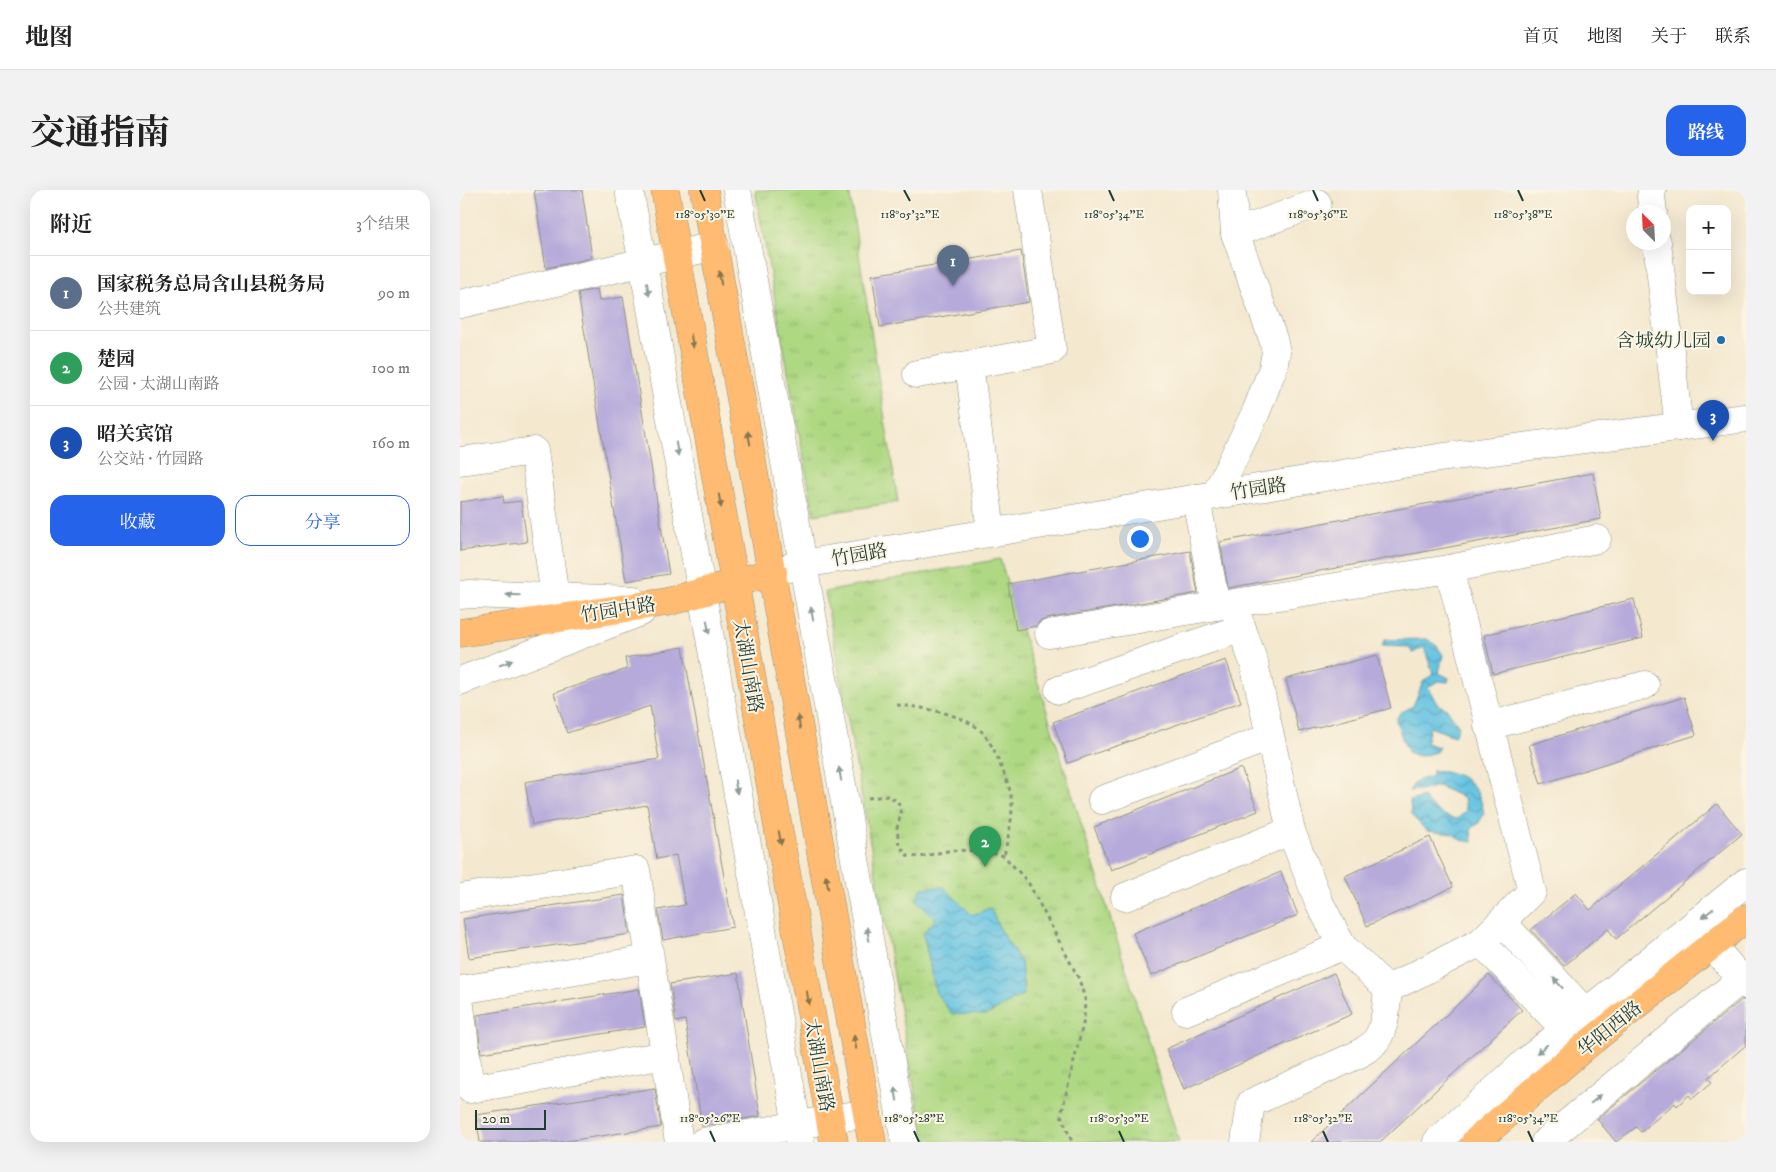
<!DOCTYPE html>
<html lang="zh">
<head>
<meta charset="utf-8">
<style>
  body { margin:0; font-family:"IM FELL DW Pica","Noto Serif SC",serif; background:#f2f2f2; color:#222 }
  .controls { position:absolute; right:15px; top:15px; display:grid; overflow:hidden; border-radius:10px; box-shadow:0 5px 20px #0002 }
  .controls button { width:45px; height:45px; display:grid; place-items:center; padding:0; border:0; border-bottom:1px solid #e0e0e0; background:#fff; color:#222; font:25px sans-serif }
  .compass { position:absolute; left:1166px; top:15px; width:45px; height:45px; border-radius:50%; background:#fff; box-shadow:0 5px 20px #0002; rotate:336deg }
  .scale { position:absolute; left:15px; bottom:12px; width:71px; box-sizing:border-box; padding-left:5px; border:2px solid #1f3d34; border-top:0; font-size:14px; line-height:18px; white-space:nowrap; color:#1f3d34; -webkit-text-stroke:4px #fcf5e5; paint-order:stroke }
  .you { position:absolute; left:679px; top:348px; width:18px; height:18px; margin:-12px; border:4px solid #fff; border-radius:50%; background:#1a73e8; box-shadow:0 0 0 8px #1a73e833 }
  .badge { display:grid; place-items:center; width:32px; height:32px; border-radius:50%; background:#2563eb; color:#fff; font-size:16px; font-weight:700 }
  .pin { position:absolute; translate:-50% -41px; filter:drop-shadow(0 1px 2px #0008) }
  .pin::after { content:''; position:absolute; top:26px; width:18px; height:15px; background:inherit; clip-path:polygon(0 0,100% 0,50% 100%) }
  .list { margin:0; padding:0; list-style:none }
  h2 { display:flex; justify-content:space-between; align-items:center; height:65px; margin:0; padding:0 20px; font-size:21px }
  h2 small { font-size:16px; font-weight:400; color:#767676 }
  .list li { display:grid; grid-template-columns:32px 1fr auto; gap:15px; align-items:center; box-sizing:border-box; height:75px; padding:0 20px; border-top:1px solid #e0e0e0 }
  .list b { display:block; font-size:19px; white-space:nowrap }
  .list p { margin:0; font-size:16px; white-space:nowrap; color:#767676 }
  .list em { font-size:16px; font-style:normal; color:#767676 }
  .actions { display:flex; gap:10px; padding:15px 20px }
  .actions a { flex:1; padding:11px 0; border:1px solid #2563eb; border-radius:15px; text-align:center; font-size:18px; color:#2563eb }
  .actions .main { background:#2563eb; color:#fff }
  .map { position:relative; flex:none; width:1286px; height:952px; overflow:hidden; border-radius:15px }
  header { display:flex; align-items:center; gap:30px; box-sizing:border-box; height:70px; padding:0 25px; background:#fff; border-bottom:1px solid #e0e0e0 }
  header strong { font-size:24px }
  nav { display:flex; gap:28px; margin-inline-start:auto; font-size:18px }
  .intro { display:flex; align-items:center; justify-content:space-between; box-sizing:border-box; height:120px; padding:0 30px }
  h1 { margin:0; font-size:35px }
  .button { padding:12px 22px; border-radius:15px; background:#2563eb; color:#fff; font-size:18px; font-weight:700 }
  main { display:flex; gap:30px; padding:0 30px }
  aside { flex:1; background:#fff; border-radius:15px; box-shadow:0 5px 20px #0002 }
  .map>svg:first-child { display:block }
  .grass { fill:url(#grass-tufts); stroke:#678a5c }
  .water { fill:url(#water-waves); stroke:#42808b }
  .building { fill:#b6aadb }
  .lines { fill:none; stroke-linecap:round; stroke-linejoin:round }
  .minor-casing { stroke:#8a9282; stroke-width:29 }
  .major-casing { stroke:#8a9282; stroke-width:29 }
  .path { stroke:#8a9282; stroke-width:3; stroke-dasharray:4 4; stroke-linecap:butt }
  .minor { stroke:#fff; stroke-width:28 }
  .major { stroke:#ffbb71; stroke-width:28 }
  .oneway { fill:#84764f }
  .oneway2 { fill:#8f9e9a }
  .ticks { fill:none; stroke:#1f3d34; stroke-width:2 }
  .poi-dot { fill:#1f6fb2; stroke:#fcf5e5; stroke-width:2 }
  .labels { text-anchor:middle; stroke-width:4; stroke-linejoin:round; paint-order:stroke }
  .poi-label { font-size:19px; fill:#1f3d34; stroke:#fcf5e5; text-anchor:end }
  .street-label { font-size:19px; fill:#1f3d34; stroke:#fcf5e5 }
  .ticks-label { font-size:12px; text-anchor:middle; fill:#1f3d34; stroke:#fcf5e5; stroke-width:4; stroke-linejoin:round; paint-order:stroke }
</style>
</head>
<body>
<header>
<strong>地图</strong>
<nav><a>首页</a><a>地图</a><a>关于</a><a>联系</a></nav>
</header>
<div class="intro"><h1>交通指南</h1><a class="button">路线</a></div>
<main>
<aside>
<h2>附近<small>3个结果</small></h2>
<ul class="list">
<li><span class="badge" style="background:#5c6f8a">1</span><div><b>国家税务总局含山县税务局</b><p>公共建筑</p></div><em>90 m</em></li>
<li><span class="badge" style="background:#2e9e5b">2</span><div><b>楚园</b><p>公园 · 太湖山南路</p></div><em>100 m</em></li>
<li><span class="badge" style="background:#1a4fb4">3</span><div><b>昭关宾馆</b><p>公交站 · 竹园路</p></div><em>160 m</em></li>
</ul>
<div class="actions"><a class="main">收藏</a><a>分享</a></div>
</aside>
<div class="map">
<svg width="1286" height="952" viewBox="0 0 1286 952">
  <defs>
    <pattern id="grass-tufts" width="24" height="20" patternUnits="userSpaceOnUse" patternTransform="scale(1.25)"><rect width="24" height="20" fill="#afd883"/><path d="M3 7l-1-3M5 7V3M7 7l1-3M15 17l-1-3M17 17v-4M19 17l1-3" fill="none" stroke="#96ba72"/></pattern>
    <pattern id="water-waves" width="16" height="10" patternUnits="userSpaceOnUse" patternTransform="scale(1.25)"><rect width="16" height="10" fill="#64c3e2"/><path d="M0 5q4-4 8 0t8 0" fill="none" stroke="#52a0b8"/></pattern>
  </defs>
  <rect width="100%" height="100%" fill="#fcf5e5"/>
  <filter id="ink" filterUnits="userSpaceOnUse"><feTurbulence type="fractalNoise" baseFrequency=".02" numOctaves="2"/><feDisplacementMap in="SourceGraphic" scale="10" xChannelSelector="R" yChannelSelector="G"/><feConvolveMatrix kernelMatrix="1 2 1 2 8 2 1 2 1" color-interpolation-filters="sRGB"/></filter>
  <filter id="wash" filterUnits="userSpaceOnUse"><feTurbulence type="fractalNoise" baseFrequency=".0096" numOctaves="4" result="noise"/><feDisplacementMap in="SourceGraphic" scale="20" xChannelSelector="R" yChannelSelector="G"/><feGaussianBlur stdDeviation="1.12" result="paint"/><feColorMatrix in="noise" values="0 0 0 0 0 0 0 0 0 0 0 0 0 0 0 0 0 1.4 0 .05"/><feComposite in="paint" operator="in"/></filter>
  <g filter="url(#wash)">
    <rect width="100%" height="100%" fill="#f4e8cf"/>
    <g class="grass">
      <path d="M295,0H389L438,312L354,325Z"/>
      <path d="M540,369L719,952H464L365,402Z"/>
    </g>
    <g class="water">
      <path d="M967,449L977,456L983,465L979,483L989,488L988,492L978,491L968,497L977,514L987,519L999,536L994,546L970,537L966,553L979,557L976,562L961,566L950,564C942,552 941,543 936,530L940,523L953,516L963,492L973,484L964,457L953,463L948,457L922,456L924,450Z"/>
      <path d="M972,581C1003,582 1019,592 1024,624L1018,634L1011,638L1012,652L1001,650L993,644L967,641L951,625L950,611L963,607C972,618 982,627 997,629L1006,621L1004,608L978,596L967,599L949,601L956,591L972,586Z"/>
      <path d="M484,697L512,725L530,718L543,745L561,772L564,804L527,825L492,824L476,803L463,743L476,729L456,710L462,698Z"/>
    </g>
    <g id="blocks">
      <g class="building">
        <path d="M74,0H122L132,68L86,78Z"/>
        <path d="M561,61L569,112L420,137L412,85Z"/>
        <path d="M137,99L139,111L163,107L209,384L166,391L118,103Z"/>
        <path d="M1133,283L1141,329L768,398L760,352Z"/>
        <path d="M43,306L44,313L61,311L67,352L0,361V312Z"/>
        <path d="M730,361L738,403L586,429L579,432L576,436L556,440L548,394Z"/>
        <path d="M1174,409L1183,448L1033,484L1024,445Z"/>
        <path d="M223,457L273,737L203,750L198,720L225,715L216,665L197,669L187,615L72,635L65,592L199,569L190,516L107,543L94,503L167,479L165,468Z"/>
        <path d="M917,465L931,518L839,542L826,489Z"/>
        <path d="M766,470L781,512L608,573L593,532Z"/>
        <path d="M1224,507L1236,545L1081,594L1069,555Z"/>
        <path d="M781,578L798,621L651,680L634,637Z"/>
        <path d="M1257,614L1282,644L1156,749L1148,739L1104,776L1071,740L1116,703L1130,720Z"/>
        <path d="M970,647L993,697L907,736L885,686Z"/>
        <path d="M821,682L838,725L691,786L673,743Z"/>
        <path d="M164,705L170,744L9,768L3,729Z"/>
        <path d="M278,783L300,926L242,936L225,830L216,832L210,794Z"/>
        <path d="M874,783L892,824L724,899L706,859Z"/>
        <path d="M1029,785L1062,820L920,952H851Z"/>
        <path d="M179,799L185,837L21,863L17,825Z"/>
        <path d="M1281,810H1286V855L1248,888L1252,892L1232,909L1229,905L1217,916L1215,913L1181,942L1176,937L1156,952L1137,929Z"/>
        <path d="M195,898L201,937L100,952H20L16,925Z"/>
      </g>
    </g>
  </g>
  <g filter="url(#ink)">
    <use href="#blocks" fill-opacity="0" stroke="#8a9282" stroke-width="1"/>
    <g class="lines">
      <g class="minor-casing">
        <g id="minor">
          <path d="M169,0L183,73L340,952"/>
          <path d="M277,0L445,952"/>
          <path d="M1192,0L1191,7L1193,22"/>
          <path d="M775,43L857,13"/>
          <path d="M1197,52L1219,237"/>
          <path d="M0,114L255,56"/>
          <path d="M509,175L531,341"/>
          <path d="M457,184L592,160L568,0"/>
          <path d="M0,271L74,261L98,428"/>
          <path d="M756,304L796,222L813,178L816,162L813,149L775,43L772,0"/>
          <path d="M736,308L756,416L989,379L1072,701L1021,752L928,799L882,756L859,712L831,641L794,473L773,414"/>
          <path d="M989,379L1137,349"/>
          <path d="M313,382L343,374L978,268L1286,228"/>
          <path d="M0,405L10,404L173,410"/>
          <path d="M589,444L756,416"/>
          <path d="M0,491L181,422"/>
          <path d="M599,500L782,438"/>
          <path d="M1028,536L1185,495"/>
          <path d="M642,610L810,547"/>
          <path d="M665,707L831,641"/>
          <path d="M0,708L176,680L219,952"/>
          <path d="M1042,732L1137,835"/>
          <path d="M1021,752L1117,852"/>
          <path d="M1252,755L1286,795"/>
          <path d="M0,800L189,769"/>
          <path d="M0,816L10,899L206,865"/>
          <path d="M726,821L882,756"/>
          <path d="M243,952L407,923"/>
          <path d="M785,952L791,913L899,864C903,861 909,858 913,854C926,841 926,817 928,799"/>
          <path d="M977,952L1069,869L1286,692"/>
          <path d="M1085,952L1286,785"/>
        </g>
      </g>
      <g class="major-casing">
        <g id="major">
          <path d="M205,0L374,952"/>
          <path d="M244,0L412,952"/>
          <path d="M0,443L207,412L313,382"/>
          <path d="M1015,952L1123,858L1286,728"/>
        </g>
      </g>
      <g class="path">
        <path d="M437,515C462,517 506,524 523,543C531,553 537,565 541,577C547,590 552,603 552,617C552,633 547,651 544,666"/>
        <path d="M408,608L427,606L438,611L441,624L437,638L439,655L448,666L460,667L492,660L524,661L544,666L568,692L619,789L625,809L624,830L601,925L612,952"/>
      </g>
      <use href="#minor" class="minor"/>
      <use href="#major" class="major"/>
    </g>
    <defs><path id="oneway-solid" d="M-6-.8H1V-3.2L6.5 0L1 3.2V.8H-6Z" transform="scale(1.25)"/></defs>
    <g class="oneway">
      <use href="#oneway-solid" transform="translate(260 88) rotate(-100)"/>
      <use href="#oneway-solid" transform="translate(232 151) rotate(80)"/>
      <use href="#oneway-solid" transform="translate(289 248) rotate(-100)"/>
      <use href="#oneway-solid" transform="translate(260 311) rotate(80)"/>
      <use href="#oneway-solid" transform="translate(339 532) rotate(-100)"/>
      <use href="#oneway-solid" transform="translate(320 648) rotate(80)"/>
      <use href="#oneway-solid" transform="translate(367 692) rotate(-100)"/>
      <use href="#oneway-solid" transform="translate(348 808) rotate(80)"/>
      <use href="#oneway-solid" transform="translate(395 852) rotate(-100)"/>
    </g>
    <g class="oneway2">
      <use href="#oneway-solid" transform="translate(188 99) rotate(80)"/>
      <use href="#oneway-solid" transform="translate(217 259) rotate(80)"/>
      <use href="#oneway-solid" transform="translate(53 405) rotate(-178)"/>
      <use href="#oneway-solid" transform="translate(352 424) rotate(-100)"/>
      <use href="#oneway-solid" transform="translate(248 437) rotate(80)"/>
      <use href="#oneway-solid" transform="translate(46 473) rotate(-21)"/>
      <use href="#oneway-solid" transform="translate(380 584) rotate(-100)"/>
      <use href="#oneway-solid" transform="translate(276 597) rotate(80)"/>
      <use href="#oneway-solid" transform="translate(1248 723) rotate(141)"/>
      <use href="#oneway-solid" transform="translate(408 744) rotate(-100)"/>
      <use href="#oneway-solid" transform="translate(1098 793) rotate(-133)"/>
      <use href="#oneway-solid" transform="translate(1082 859) rotate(141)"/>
      <use href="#oneway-solid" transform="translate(436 904) rotate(-100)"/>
      <use href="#oneway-solid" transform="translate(1136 909) rotate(-40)"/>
    </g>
  </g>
  <path class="ticks" d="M240,0L245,11M444,0L450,11M649,0L654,11M853,0L858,11M1058,0L1063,11M250,941L255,952M454,941L459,952M659,941L664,952M863,941L868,952M1068,941L1073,952"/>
  <circle class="poi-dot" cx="1261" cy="150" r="5"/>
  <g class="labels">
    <g class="poi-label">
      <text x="1251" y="157">含城幼儿园</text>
    </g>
    <g class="street-label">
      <text transform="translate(798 298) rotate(-9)" y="7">竹园路</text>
      <text transform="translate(399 364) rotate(-10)" y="7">竹园路</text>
      <text transform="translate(158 419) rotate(-9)" y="7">竹园中路</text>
      <text transform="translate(289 476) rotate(80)" y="7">太湖山南路</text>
      <text transform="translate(1149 838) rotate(-39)" y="7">华阳西路</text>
      <text transform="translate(360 875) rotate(80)" y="7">太湖山南路</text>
    </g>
  </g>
  <g class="ticks-label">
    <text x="245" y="28">118°05'30"E</text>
    <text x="450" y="28">118°05'32"E</text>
    <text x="654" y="28">118°05'34"E</text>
    <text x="858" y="28">118°05'36"E</text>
    <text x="1063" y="28">118°05'38"E</text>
    <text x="250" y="932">118°05'26"E</text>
    <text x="454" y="932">118°05'28"E</text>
    <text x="659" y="932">118°05'30"E</text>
    <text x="863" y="932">118°05'32"E</text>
    <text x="1068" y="932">118°05'34"E</text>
  </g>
</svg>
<div class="controls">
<button>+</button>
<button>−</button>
</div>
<svg class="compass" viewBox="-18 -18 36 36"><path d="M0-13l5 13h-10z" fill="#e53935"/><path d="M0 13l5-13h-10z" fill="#767676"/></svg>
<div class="scale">20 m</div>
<div class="you"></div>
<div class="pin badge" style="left:493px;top:96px;background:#5c6f8a">1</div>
<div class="pin badge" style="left:525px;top:677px;background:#2e9e5b">2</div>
<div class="pin badge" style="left:1253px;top:251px;background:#1a4fb4">3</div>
</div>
</main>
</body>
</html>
